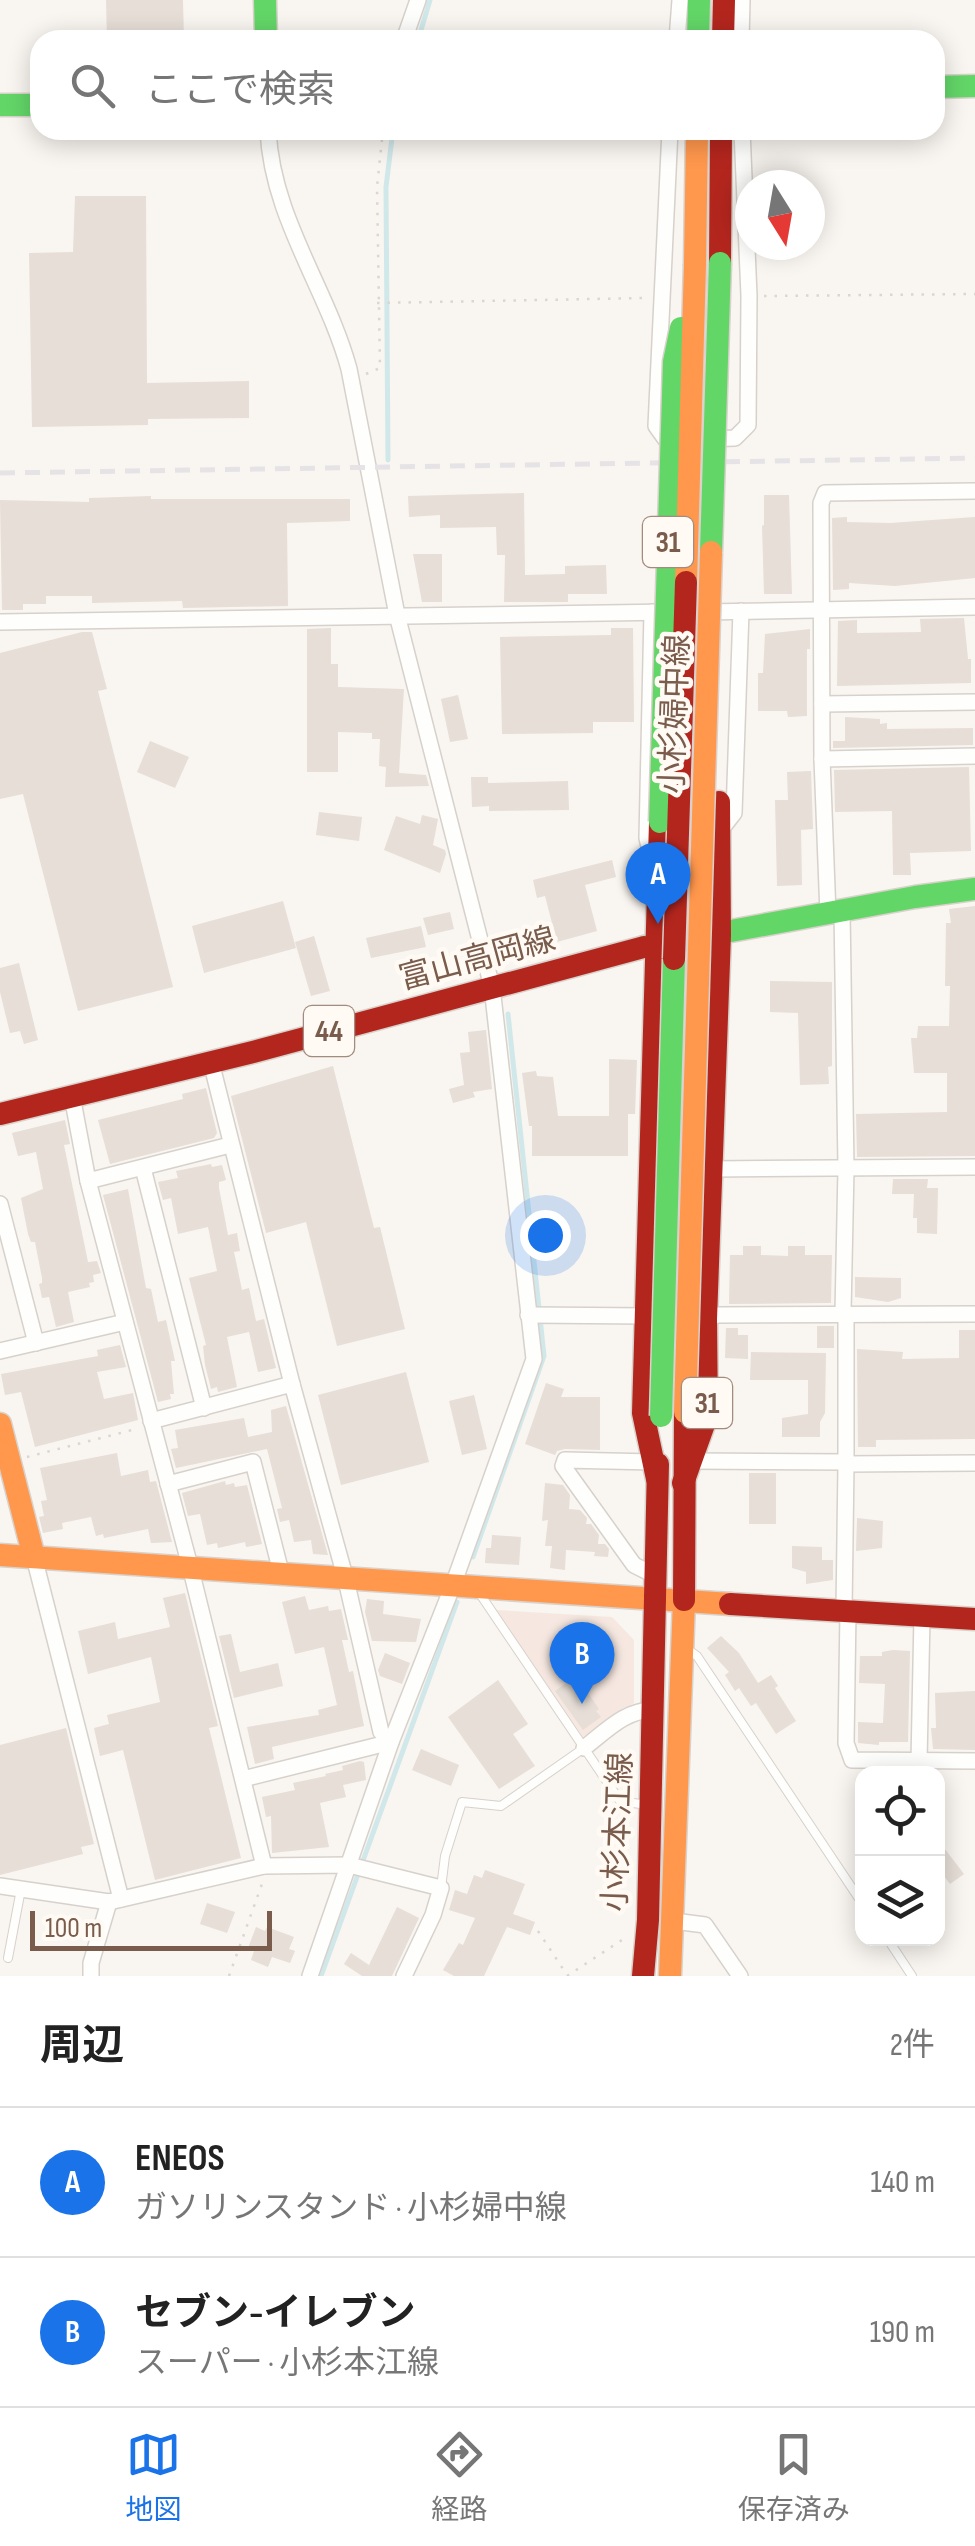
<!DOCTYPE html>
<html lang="ja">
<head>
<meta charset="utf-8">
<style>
  body { margin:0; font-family:"Sofia Sans Condensed","Noto Sans JP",sans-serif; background:#f2f2f2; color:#222 }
  .controls { position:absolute; right:30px; bottom:30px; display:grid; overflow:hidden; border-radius:20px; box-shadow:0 5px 25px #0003 }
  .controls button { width:90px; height:90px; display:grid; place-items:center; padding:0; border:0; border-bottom:2px solid #e0e0e0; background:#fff; color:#222; font:50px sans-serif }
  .compass { position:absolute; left:735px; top:170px; width:90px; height:90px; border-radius:50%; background:#fff; box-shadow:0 5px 25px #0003; rotate:169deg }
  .scale { position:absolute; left:30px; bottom:25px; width:242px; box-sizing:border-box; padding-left:10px; border:5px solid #7a5c4d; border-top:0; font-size:28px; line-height:35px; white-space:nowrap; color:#7a5c4d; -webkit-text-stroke:8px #fffaf3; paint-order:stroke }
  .you { position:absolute; left:545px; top:1235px; width:35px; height:35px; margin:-25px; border:8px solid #fff; border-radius:50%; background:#1a73e8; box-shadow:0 0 0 15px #1a73e833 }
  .badge { display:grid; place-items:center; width:65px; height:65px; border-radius:50%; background:#1a73e8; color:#fff; font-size:32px; font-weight:700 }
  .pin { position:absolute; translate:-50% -82px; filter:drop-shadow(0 2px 5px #0008) }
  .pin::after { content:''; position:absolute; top:52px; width:35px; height:30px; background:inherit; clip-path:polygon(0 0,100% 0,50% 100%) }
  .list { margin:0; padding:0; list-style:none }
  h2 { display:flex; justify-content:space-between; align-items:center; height:130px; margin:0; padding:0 40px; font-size:42px }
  h2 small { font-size:32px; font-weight:400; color:#767676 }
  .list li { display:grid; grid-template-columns:65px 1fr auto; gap:30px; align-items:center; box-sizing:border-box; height:150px; padding:0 40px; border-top:2px solid #e0e0e0 }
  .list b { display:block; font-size:38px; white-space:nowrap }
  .list p { margin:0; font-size:32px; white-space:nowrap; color:#767676 }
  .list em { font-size:32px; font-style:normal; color:#767676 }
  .icon { flex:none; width:55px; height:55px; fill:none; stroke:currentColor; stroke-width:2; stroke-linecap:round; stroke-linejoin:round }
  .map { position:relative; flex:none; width:975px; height:1976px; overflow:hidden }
  .search { position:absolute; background:#fff; box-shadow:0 5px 25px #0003; left:30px; right:30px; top:30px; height:110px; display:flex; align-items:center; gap:25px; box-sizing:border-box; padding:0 35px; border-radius:30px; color:#767676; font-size:38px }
  .sheet { height:430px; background:#fff }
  nav { display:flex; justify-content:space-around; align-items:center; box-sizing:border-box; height:140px; border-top:2px solid #e0e0e0; background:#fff; font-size:28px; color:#767676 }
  nav a { display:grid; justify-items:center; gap:5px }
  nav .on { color:#1a73e8 }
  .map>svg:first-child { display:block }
  .commercial { fill:#f6e8e1 }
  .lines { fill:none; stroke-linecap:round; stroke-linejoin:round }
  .stream { stroke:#d0e8ea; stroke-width:5 }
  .building { fill:#e6ded7 }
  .lane-casing { stroke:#d7d1cb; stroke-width:10 }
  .street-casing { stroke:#d7d1cb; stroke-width:18 }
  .fast-casing { stroke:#d9d2cb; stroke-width:25 }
  .slow-casing { stroke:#d9d2cb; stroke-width:25 }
  .jam-casing { stroke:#d9d2cb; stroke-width:25 }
  .path { stroke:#dcd5d0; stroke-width:2.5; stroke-dasharray:2.5 8; stroke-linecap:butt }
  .lane { stroke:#fefefd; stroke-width:8 }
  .street { stroke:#fefefd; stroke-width:15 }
  .fast { stroke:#63d668; stroke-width:22 }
  .slow { stroke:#ff974d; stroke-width:22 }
  .jam { stroke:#b3261e; stroke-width:22 }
  .rail { stroke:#e6e3e7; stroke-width:5; stroke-dasharray:15 10; stroke-linecap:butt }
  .fast-bridge-casing { stroke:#dad1cc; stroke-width:25; stroke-linecap:butt }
  .slow-bridge-casing { stroke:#dad1cc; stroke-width:25; stroke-linecap:butt }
  .jam-bridge-casing { stroke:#dad1cc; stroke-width:25; stroke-linecap:butt }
  .fast-bridge { stroke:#63d668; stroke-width:22 }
  .slow-bridge { stroke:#ff974d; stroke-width:22 }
  .jam-bridge { stroke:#b3261e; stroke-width:22 }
  .labels { text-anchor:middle; stroke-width:9; stroke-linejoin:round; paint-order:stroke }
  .shield { fill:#fffaf3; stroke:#a28b7f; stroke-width:2.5 }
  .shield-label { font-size:30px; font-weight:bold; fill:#7a5c4d }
  .street-label { font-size:32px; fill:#7a5c4d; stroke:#fffaf3 }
</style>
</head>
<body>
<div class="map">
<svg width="975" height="1976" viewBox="0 0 975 1976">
  <rect width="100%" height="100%" fill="#f9f5f0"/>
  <path class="commercial" d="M496,1610L612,1617L634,1640V1703L583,1737Z"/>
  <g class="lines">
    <g class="stream">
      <path d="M418,40L430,0"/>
      <path d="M388,460L386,187L393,130"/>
      <path d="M473,1557L544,1356L508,1014"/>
      <path d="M321,1976L457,1602"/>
    </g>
  </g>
  <g class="building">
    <path d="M106,0H183L184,40H107Z"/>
    <path d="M75,196H146L147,383L249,381V418L148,419V425L32,427L29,253L73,252Z"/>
    <path d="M524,493L525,575L565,574V566L606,565L607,594H568V602H504L505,555H497L496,527L440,528V515L409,517L408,496Z"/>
    <path d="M764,495H789L792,594H764L762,526L764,525Z"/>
    <path d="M151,496V499H350V521L287,523L288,606L183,608L182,601L92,603V596H46V604H23V610H2L0,500L89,502V498Z"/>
    <path d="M847,517V522L890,523L975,517V578L895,586L849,583V589L833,590L832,518Z"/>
    <path d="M413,554H442V602H422Z"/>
    <path d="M964,618L968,659H971V683L837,686L838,621L857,620V633L921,632L920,619Z"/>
    <path d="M331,628V664H338V687L404,689L399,773L426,775L429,786L385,787L386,767L379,766L380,739H372V733L338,732V772H307V629Z"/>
    <path d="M611,628H633L634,722H593V733L502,734L500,637L611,635Z"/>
    <path d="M810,629V649H807V716L788,717L787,711H758V673H763L765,634Z"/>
    <path d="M82,632H92L107,689L98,691L173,987L78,1011L23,794L0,799V653Z"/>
    <path d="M458,695L468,739L450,742L441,699Z"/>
    <path d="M845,717L880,719V724L887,723V729L973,728V745L833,748V741H845Z"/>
    <path d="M150,741L189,757L175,788L137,772Z"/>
    <path d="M969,767L971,851L910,853L911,875H893L892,811L835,812L834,770Z"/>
    <path d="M811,771L813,829L801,830L802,885L777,886L775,800H788L787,772Z"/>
    <path d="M471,777H488V783L568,781L569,810L489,811V806L472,807Z"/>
    <path d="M319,812L362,817L359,841L316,835Z"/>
    <path d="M422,815L438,819L433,845L445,850L446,854L440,873L384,850L396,816L420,824Z"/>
    <path d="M612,860L616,877L585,885L597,931L557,942L545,896L537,898L533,880Z"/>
    <path d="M283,901L296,948L204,973L192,926Z"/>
    <path d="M975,906V1156L857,1157L856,1114L947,1112V1073H914L911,1038H917L918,1026H949L950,986H945L946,923H951L949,909Z"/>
    <path d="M450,912L454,929L428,935L423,918Z"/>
    <path d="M421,926L426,947L371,958L366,938Z"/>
    <path d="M314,936L330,991L311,996L295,942Z"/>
    <path d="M19,963L38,1040L24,1044L20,1031L10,1033L0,992V968Z"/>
    <path d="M770,981L832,982V1066L828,1067L829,1084L800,1085L798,1013L770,1012Z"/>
    <path d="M486,1030L492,1089L473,1092L475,1097L453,1103L449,1089L464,1085L460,1053L470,1052L468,1032Z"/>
    <path d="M609,1059L637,1060L635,1114H628V1156H532V1126H529L522,1073L536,1071L537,1076L553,1077L558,1116H609Z"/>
    <path d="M333,1066L374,1228L380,1227L405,1329L337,1346L306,1222L266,1233L231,1096Z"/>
    <path d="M206,1088L217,1133L214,1138L110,1164L98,1120L183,1099L182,1094Z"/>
    <path d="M65,1120L70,1144L64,1145L88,1262L97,1261L101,1273L93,1275L94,1282L89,1283L90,1287L68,1292L74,1322L56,1327L49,1297L42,1298L39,1284L42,1283V1278L35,1242H31L28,1234L21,1198L43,1189L36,1152L18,1156L12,1133Z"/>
    <path d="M211,1164L212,1167L222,1165L226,1180L219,1182V1188L228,1235L237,1233L240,1251L234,1252L242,1290L249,1288L256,1321L264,1319L276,1368L258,1372L249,1332L227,1337L237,1387L218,1392L217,1387L211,1389L205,1365L203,1346L206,1345L189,1278L217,1271L208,1227L178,1234L171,1198L163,1200L158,1182L178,1178L176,1171Z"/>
    <path d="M893,1179H928L927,1188H938L937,1234L917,1233V1218H913L914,1194H892Z"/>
    <path d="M128,1189L146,1288L151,1289L158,1322L166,1320L175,1361H171L174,1394H170L171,1399L158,1402L103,1195Z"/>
    <path d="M743,1246H761V1255L788,1256V1246H805V1255H832L831,1303L729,1304L730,1255H743Z"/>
    <path d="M855,1277L901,1278V1298L888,1302L855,1297Z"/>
    <rect x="817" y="1326" width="17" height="22"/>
    <path d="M726,1328H738V1335H748V1359L725,1358Z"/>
    <path d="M959,1330H975V1439L876,1440V1447H858L857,1349L903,1352L902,1359L959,1358Z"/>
    <path d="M120,1345L126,1367L97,1372L104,1399L133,1393L138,1420L35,1447L21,1392L5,1395L1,1374L98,1356L97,1350Z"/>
    <path d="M751,1352L826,1353L825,1413L820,1422V1437H782V1418L808,1414V1380H750Z"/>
    <path d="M406,1372L429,1462L341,1485L318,1395Z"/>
    <path d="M546,1383L564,1389L561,1397H600V1450L565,1449L557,1451L555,1455L525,1444Z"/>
    <path d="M474,1395L487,1449L462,1455L449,1401Z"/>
    <path d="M286,1406L328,1555L313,1554L311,1540L294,1542L289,1520L280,1522L277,1509L282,1508L267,1449L176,1468L171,1449L178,1448L175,1430L244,1418L248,1437L272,1432L271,1410Z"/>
    <path d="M117,1453L121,1476L148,1470L150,1482L156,1481L172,1542L151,1543L148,1529L104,1538L103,1534L96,1536L91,1517L62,1523L63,1529L43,1533L39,1517L44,1516L41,1501L47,1500L40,1468Z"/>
    <rect x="749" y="1473" width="27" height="51"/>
    <path d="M225,1481L226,1485L234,1483L235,1487L247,1485L262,1544L246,1547L245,1542L218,1548L217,1543L207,1545L200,1514L188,1516L182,1493Z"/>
    <path d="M545,1483L563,1485L570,1495L569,1509L580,1510L587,1518L586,1524H591L599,1535L598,1544H605L609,1549L608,1557L594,1556L595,1552L566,1550L565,1570L550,1568L552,1546H545L548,1520L542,1521Z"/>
    <path d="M857,1518L883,1521L882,1548L856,1551Z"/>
    <path d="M492,1535L521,1537L519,1565L485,1563L486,1548H491Z"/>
    <path d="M792,1546L822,1547V1560H833V1580L806,1584V1572L792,1568Z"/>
    <path d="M185,1593L218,1726L209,1728L241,1858L155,1880L123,1750L100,1756L94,1728L109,1724L107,1715L160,1702L151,1657L88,1674L78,1631L115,1622L118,1639L170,1627L163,1598Z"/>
    <path d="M305,1596L309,1610L328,1606L329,1611L341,1609L348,1640H342L349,1672L353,1671L364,1726L272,1747L274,1759L255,1764L247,1727L319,1715L318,1710L337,1705L324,1647L295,1654L282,1602Z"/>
    <path d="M367,1599L384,1601L383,1614L421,1619L416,1642L372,1641L365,1612Z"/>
    <path d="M231,1634L240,1672L278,1663L283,1686L234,1698L219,1636Z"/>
    <path d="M721,1636L739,1653L758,1683L771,1675L778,1686L775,1688L796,1721L776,1734L756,1703L751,1706L739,1688L735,1691L725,1675L729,1672L707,1648Z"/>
    <path d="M893,1650L910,1651L908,1742H879V1745L858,1743V1722L883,1723L885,1684L859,1683L860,1656H882V1652Z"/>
    <path d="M385,1653L410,1663L402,1684L380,1676L378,1670Z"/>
    <path d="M576,1676L599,1709L596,1711L601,1717L583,1730L555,1691Z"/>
    <path d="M498,1680L528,1724L513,1734L535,1766L499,1789L448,1717Z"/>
    <path d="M975,1691V1750L933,1749L931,1728H936L935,1693Z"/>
    <path d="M66,1728L94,1844L81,1847L83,1854L0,1875V1745Z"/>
    <path d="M421,1749L459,1765L451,1786L412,1770Z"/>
    <path d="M360,1761L364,1762L366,1780L343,1785L346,1797L320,1803L329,1847L272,1853L271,1816L266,1817L262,1797L295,1790L293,1783L326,1776L325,1774L343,1770L342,1766Z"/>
    <path d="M938,1840L964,1874L950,1884L938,1868Z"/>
    <path d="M485,1870L525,1884L513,1914L535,1922L530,1935L507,1927L484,1976H454L443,1970L459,1943L463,1945L475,1918L449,1910L455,1890L467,1894L474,1875L482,1878Z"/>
    <path d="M207,1903L235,1912L227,1933L200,1924Z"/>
    <path d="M397,1907L419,1918L392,1976H362L344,1964L351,1953L369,1965Z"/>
    <path d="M256,1927L265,1931L267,1927L294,1937L289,1949L295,1951L290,1963L272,1957L268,1967L251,1960L254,1951L248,1948Z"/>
  </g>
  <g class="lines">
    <g class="lane-casing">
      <g id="lane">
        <path d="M478,1591L620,1801L647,1805"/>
        <path d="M686,1648L697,1656L862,1903"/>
        <path d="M441,1888L445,1856L462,1802L501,1806L584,1748"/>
        <path d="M887,1938L912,1976"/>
        <path d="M8,1958L21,1889"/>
      </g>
    </g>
    <g class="street-casing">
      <g id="street">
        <path d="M404,40L418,0"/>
        <path d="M677,40L680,0"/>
        <path d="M741,40L742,0"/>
        <path d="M268,130C272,218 327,288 349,369L397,615L492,987L534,1359L453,1585L391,1742L310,1976"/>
        <path d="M670,130L656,426L666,440H674"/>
        <path d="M707,439L735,438L748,425L749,296L742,130"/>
        <path d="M704,612L975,607"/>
        <path d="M0,622L671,612"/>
        <path d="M822,704L975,702"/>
        <path d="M822,759L975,756"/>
        <path d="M720,831L734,813L741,611"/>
        <path d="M651,855L647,838L652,612"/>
        <path d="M842,911L846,1168L843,1313"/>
        <path d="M828,914L822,759L821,503L825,493L975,491"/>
        <path d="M211,1062L292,1384L346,1580L381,1732L391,1742L243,1779"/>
        <path d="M72,1096L88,1181L191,1570L264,1866"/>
        <path d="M143,1168L204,1408"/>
        <path d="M711,1169L975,1167"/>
        <path d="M88,1181L230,1145"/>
        <path d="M0,1204L36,1343"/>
        <path d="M846,1313V1464L975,1463"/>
        <path d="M528,1315L647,1316"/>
        <path d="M706,1319L718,1315L975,1314"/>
        <path d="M0,1351L125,1322"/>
        <path d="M151,1421L292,1384"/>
        <path d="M691,1461L846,1462"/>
        <path d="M653,1462L565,1460L563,1466L634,1565L656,1576"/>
        <path d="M168,1484L253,1462L282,1576"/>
        <path d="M34,1557L121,1899"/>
        <path d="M844,1611L846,1464"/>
        <path d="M848,1611L846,1743L852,1760L975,1761"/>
        <path d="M584,1748C605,1732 626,1709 654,1710"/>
        <path d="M919,1761L922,1616"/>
        <path d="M0,1886L109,1902L264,1866L349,1865L441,1888L433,1915L404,1976"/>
        <path d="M674,1921L705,1925L740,1976"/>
        <path d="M91,1976V1963L109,1902"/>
      </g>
    </g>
    <g class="fast-casing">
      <g id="fast">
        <path d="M265,0L266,40"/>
        <path d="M698,40L699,0"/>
        <path d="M935,87L975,86"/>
        <path d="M0,105H40"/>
        <path d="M644,947L915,897L975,889"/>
      </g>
    </g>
    <g class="slow-casing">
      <g id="slow">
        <path d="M695,264L697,130"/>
        <path d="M0,1424L34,1557"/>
        <path d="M0,1555L730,1604"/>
        <path d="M670,1976L684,1600"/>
      </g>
    </g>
    <g class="jam-casing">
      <g id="jam">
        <path d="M723,40L724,0"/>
        <path d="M720,263L721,130"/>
        <path d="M0,1114L253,1052L644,947"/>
        <path d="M657,1479L643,1413L660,822"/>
        <path d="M683,1483L707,1416L706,1319L720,935L719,802"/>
        <path d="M655,1598L658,1464"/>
        <path d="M684,1600L685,1412"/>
        <path d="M730,1604L975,1619"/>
        <path d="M643,1976L648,1920L655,1598"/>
      </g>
    </g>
    <g class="path">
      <path d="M764,296L975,294"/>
      <path d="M377,303L646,298"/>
      <path d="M366,374L380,368L377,187L383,130"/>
      <path d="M27,1457L136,1429"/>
      <path d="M538,1931L567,1975"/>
      <path d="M229,1976L263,1881"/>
      <path d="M567,1976L628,1936"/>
    </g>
    <use href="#lane" class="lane"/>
    <use href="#street" class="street"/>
    <use href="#fast" class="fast"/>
    <use href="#slow" class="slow"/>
    <use href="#jam" class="jam"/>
    <path class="rail" d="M0,473L975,458"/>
    <g class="fast-bridge-casing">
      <g id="fast-bridge">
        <path d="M711,552L720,263"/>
        <path d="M660,822L674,362L681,328"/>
        <path d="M661,1416L674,959"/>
      </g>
    </g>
    <g class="slow-bridge-casing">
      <g id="slow-bridge">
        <path d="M686,582L695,264"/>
        <path d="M685,1412L711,552"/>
      </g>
    </g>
    <g class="jam-bridge-casing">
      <path id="jam-bridge" d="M674,959L686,582"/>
    </g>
    <use href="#fast-bridge" class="fast-bridge"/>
    <use href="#slow-bridge" class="slow-bridge"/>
    <use href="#jam-bridge" class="jam-bridge"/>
  </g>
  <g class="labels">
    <g class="shield">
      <rect x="643" y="517" width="50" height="50" rx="8"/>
      <rect x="304" y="1006" width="50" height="50" rx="8"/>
      <rect x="682" y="1378" width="50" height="50" rx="8"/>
    </g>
    <g class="shield-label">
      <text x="668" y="552">31</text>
      <text x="329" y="1041">44</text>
      <text x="707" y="1413">31</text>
    </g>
    <g class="street-label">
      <text transform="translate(674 714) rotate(-88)" y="11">小杉婦中線</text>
      <text transform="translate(477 958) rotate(-15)" y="11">富山高岡線</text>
      <text transform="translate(617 1832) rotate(-88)" y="11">小杉本江線</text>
    </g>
  </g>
</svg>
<div class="controls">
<button><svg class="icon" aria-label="locate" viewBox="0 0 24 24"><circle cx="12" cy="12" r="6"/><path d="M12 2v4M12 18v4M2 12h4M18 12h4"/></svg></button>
<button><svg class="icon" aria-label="layers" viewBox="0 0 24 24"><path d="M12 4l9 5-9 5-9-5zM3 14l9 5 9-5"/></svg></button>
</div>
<svg class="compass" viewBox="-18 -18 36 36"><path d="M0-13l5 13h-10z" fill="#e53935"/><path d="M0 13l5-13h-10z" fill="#767676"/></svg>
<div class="scale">100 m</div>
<div class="you"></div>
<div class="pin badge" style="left:658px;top:924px">A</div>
<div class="pin badge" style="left:582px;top:1704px">B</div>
<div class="search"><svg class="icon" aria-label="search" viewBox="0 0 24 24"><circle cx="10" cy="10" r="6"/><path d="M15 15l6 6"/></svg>ここで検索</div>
</div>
<section class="sheet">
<h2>周辺<small>2件</small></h2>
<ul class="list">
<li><span class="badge">A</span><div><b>ENEOS</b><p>ガソリンスタンド · 小杉婦中線</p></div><em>140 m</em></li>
<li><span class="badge">B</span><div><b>セブン-イレブン</b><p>スーパー · 小杉本江線</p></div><em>190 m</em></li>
</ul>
</section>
<nav>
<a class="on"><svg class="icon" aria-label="map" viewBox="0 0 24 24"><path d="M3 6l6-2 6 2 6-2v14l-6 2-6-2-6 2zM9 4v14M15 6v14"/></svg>地図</a>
<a><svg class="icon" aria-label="directions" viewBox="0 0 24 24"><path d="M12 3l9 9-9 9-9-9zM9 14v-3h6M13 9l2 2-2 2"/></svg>経路</a>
<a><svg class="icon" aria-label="saved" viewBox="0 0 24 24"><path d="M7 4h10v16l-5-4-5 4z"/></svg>保存済み</a>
</nav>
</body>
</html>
